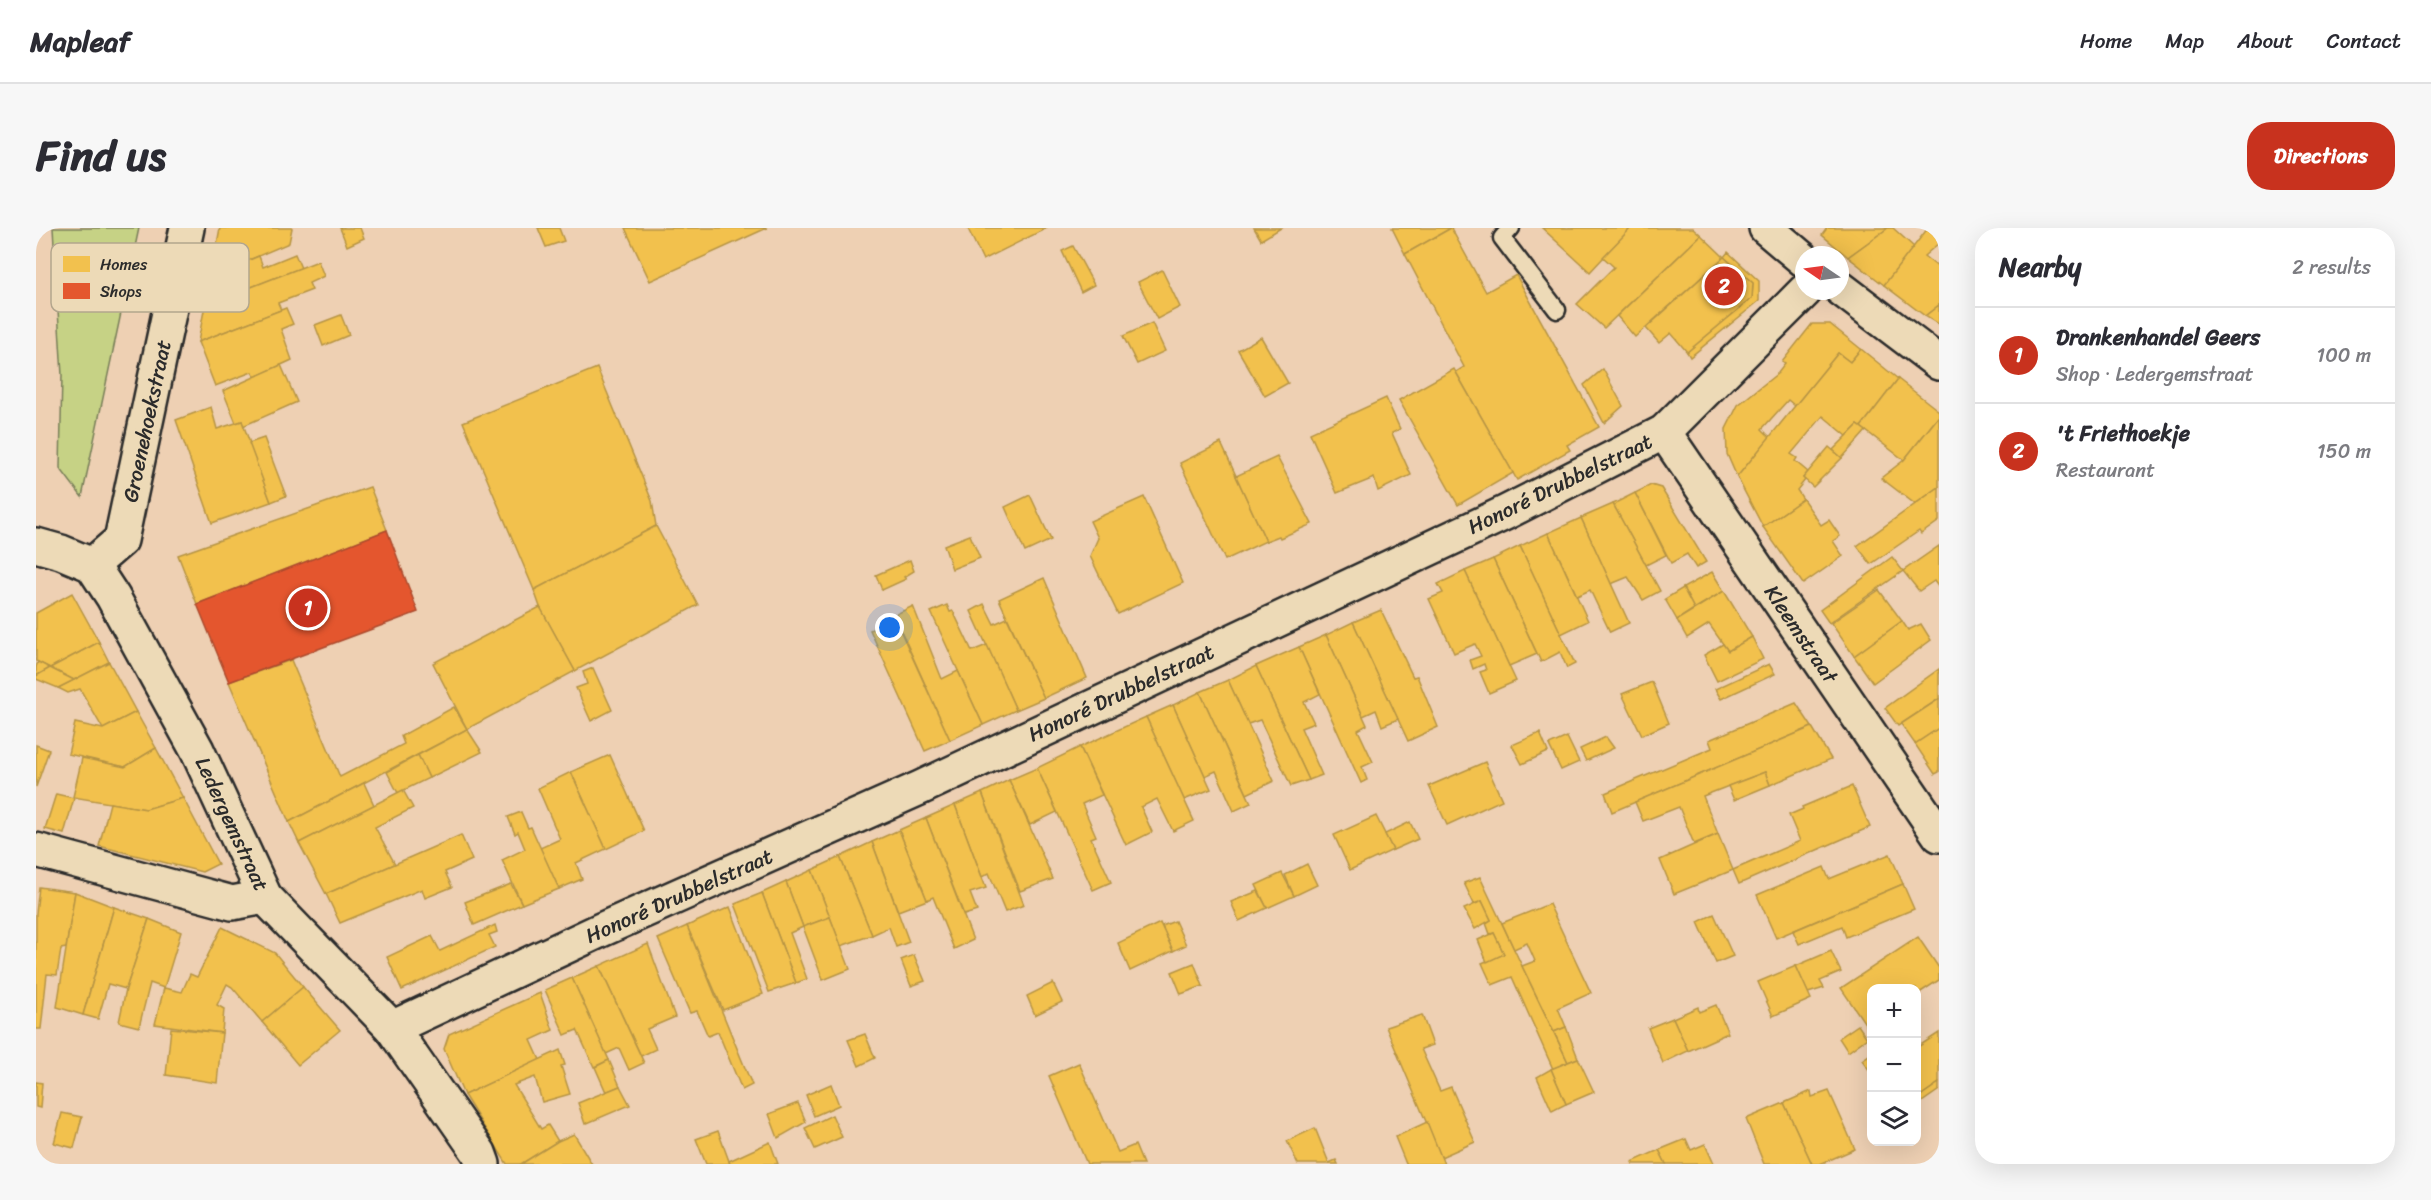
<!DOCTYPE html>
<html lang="en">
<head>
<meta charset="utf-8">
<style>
  body { margin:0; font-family:Sriracha,sans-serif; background:#f7f7f7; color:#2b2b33 }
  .controls { position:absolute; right:18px; bottom:18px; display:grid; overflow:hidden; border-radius:12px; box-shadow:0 6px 24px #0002 }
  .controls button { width:54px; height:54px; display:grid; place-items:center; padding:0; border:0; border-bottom:2px solid #e1e1e2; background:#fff; color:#2b2b33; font:30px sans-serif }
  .compass { position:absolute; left:1759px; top:18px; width:54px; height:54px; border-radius:50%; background:#fff; box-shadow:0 6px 24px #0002; rotate:283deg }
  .you { position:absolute; left:854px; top:400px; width:21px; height:21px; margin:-15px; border:4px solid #fff; border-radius:50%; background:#1a73e8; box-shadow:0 0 0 9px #1a73e833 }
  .badge { display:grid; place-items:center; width:39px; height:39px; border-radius:50%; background:#c8321e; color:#fff; font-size:20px; font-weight:700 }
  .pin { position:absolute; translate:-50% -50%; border:3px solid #fff; box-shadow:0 2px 6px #0006 }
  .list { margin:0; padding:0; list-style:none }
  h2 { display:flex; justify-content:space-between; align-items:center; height:78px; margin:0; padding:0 24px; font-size:26px }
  h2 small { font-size:20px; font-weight:400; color:#7c7c81 }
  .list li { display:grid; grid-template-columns:39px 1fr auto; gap:18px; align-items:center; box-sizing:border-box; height:96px; padding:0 24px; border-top:2px solid #e1e1e2 }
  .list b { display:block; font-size:22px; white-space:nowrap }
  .list p { margin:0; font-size:20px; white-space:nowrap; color:#7c7c81 }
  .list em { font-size:20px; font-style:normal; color:#7c7c81 }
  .icon { flex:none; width:33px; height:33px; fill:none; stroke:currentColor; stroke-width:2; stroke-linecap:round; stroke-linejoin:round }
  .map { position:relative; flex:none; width:1903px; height:936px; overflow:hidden; border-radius:24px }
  header { display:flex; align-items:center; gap:36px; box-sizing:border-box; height:84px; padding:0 30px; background:#fff; border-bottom:2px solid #e1e1e2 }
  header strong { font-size:28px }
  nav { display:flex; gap:33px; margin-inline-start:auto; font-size:21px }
  .intro { display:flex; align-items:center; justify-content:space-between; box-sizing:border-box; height:144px; padding:0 36px }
  h1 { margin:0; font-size:42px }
  .button { padding:15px 27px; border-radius:24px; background:#c8321e; color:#fff; font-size:21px; font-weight:700 }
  main { display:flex; gap:36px; padding:0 36px }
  aside { flex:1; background:#fff; border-radius:24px; box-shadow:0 6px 24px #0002 }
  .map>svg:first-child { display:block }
  .green { fill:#c6d285; stroke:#787e58; stroke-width:1.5 }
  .homes { fill:#f2c14e; stroke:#b69444; stroke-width:1.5 }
  .shops { fill:#e4572e; stroke:#ac4a2d; stroke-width:1.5 }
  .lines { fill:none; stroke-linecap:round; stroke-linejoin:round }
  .service-casing { stroke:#2b2b2b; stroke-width:21 }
  .minor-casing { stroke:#2b2b2b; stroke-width:38 }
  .service { stroke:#eddab7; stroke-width:16 }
  .minor { stroke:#eddab7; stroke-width:33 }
  .labels { text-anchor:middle; stroke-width:6; stroke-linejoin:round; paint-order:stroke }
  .street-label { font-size:21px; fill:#2b2b2b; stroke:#eddab7 }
  .key { fill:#eddab7; stroke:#b3a68d; stroke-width:1.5 }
  .key-label { font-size:16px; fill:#2b2b2b }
</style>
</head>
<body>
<header>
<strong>Mapleaf</strong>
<nav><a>Home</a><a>Map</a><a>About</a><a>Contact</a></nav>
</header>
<div class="intro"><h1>Find us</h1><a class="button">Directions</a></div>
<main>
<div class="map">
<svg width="1903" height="936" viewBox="0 0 1903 936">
  <rect width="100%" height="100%" fill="#eed0b3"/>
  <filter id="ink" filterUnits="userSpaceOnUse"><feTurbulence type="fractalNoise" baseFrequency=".0167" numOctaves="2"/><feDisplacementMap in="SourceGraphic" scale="12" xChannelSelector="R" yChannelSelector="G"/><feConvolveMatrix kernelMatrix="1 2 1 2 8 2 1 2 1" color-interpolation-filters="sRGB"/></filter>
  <g filter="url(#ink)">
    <path class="green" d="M17,0H103L46,269L24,240L26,147Z"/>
    <g class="homes">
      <path d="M184,0H256L253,15L175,48Z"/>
      <path d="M304,0H324L328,10L311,18Z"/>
      <path d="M502,0H523L528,13L510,19Z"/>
      <path d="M589,0H731L614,53Z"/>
      <path d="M933,0H1011L947,32L932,1Z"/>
      <path d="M1218,0H1245L1225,12Z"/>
      <path d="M1356,0H1415L1369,26Z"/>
      <path d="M1415,0L1450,64L1480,47L1563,199L1531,217L1534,222L1481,252L1420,144L1428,139L1369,26Z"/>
      <path d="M1506,0H1595L1554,44Z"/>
      <path d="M1595,0H1657L1665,7L1568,100L1541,76L1578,39L1567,29Z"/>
      <path d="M1791,0H1852L1812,29L1786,7Z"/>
      <path d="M1852,0H1857L1878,19L1848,57L1812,29Z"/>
      <path d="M1892,0H1903V15L1888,28L1903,40V77L1889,88L1848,57Z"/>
      <path d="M1665,7L1688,29L1599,109L1581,88Z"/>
      <path d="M1037,18L1058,57L1045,64L1026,23Z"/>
      <path d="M1692,24L1723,53V73L1654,129L1651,124L1716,70L1717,55L1688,29Z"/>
      <path d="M259,26L265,40L169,77L175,48L223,28L227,39Z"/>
      <path d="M1688,29L1717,55L1716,70L1651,124L1635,105L1623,115L1610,100Z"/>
      <path d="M282,33L288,48L273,55L276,62L242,75L245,82L162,114L169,77Z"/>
      <path d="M1126,42L1144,79L1121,91L1102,54Z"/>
      <path d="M1903,77V97L1889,88Z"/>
      <path d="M250,80L257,96L245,101L256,132L219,149L216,144L179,158L162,114Z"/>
      <path d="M305,87L313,107L287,118L279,97Z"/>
      <path d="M1116,95L1129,123L1101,136L1087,108Z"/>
      <path d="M1776,96H1794L1825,121L1814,134L1802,125L1759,178L1752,172L1726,201L1734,209L1701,249L1691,226L1690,201L1702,177L1742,145L1749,136L1746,134Z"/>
      <path d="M1225,109L1252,155L1229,168L1202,122Z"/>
      <path d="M1825,121L1862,151L1825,199L1822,197L1811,208L1787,188L1755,226L1761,230L1759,233L1772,244L1767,250L1769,252L1761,262L1767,271L1727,299L1701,249L1802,125L1814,134Z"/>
      <path d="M245,137L261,174L207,198L206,193L200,195L187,163Z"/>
      <path d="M561,140L616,273L620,298L498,362L427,194Z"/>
      <path d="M1418,141L1477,245L1422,277L1363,172Z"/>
      <path d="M1567,141L1587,178L1568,195L1548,157Z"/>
      <path d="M1862,151L1903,183V188L1868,232L1825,199Z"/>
      <path d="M1350,170L1364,201L1356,205L1375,247L1342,263L1338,250L1301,265L1274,205Z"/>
      <path d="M175,179L181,201L206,193L235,274L176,295L140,192Z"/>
      <path d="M1903,188V259L1879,276L1845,250L1868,232Z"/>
      <path d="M1822,197L1830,203L1806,230L1797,222Z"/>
      <path d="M228,210L250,268L235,274L213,215Z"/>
      <path d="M1185,215L1230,313L1189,332L1144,235Z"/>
      <path d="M1793,219L1806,230L1777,259L1767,250Z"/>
      <path d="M1241,229L1276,296L1244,310L1243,308L1230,313L1200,248Z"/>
      <path d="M1615,257L1625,260L1670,334L1660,340L1651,326L1635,335L1599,265Z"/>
      <path d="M334,259L351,302L161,376L142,327Z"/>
      <path d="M1903,259V293L1885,306L1883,303L1835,336L1821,318Z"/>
      <path d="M1599,265L1630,327L1610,337L1577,276Z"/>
      <path d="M994,267L1015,312L989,324L969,279Z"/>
      <path d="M1108,269L1147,355L1082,386L1054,328L1062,310L1054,293Z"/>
      <path d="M1767,271L1785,297L1793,292L1804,308L1797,313L1807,328L1767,356L1727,299Z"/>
      <path d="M1577,276L1624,363L1607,372L1592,349L1575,356L1545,290Z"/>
      <path d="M1545,290L1593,395L1574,404L1554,362L1541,368L1512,305Z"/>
      <path d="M620,298L662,377L539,443L504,379L498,362Z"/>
      <path d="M1512,305L1552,393L1525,406L1484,318Z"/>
      <path d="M934,307L944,330L916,341L908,317Z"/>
      <path d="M1484,318L1539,436L1531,440L1524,424L1505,434L1457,331Z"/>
      <path d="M1903,318V360L1898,353L1883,363L1867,343Z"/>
      <path d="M1856,329L1867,343L1793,395L1784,382Z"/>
      <path d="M1457,331L1501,426L1473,438L1429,343Z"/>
      <path d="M874,332L878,343L868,349L870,351L846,362L840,347Z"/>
      <path d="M1429,343L1480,453L1453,465L1444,444L1450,442L1448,436L1437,441L1434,432L1445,428L1439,416L1418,425L1393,371L1407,365L1402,356Z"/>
      <path d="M1676,344L1688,363L1658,381L1647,360Z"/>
      <path d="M1008,350L1051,450L1008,470L963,371Z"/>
      <path d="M1647,360L1658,381L1641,392L1629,371Z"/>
      <path d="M1843,362L1866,393L1818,428L1795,395Z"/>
      <path d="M1688,363L1716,409L1692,423L1673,396L1651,410L1641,392Z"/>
      <path d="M36,365L63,414L14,440L0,433V385Z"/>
      <path d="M948,376L958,396L971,390L1008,470L980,482L935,383Z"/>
      <path d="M911,377L914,384L917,383L936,423L951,417L980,482L947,497L895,384Z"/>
      <path d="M877,378L906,451L922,443L947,497L914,512L858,387Z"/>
      <path d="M504,379L539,443L431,501L397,435Z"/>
      <path d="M1345,382L1377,449L1381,448L1402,499L1372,513L1317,394Z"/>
      <path d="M859,391L914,512L889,523L834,402Z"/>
      <path d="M1866,393L1872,402L1885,396L1895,412L1837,455L1818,428Z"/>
      <path d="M1317,394L1362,491L1346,498L1340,482L1327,488L1290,407Z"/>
      <path d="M1290,407L1331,497L1322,502L1337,534L1326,539L1331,552L1325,555L1263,419Z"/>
      <path d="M1716,409L1727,431L1681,453L1668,427L1687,416L1692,423Z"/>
      <path d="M63,414L73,434L38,452L14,440Z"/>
      <path d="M1263,419L1284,466L1268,474L1278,495L1265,500L1286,547L1273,552L1220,438Z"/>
      <path d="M255,432L304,549L368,516L365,508L418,479L431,501L253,594L193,454Z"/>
      <path d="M2,434L14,440L0,448V439Z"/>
      <path d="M73,434L100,484L67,501L44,461L32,465L22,460Z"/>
      <path d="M1733,436L1739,446L1685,471L1679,461Z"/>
      <path d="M1220,438L1273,552L1255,558L1224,492L1212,496L1192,452Z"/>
      <path d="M14,440L38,452L22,460L0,451V448Z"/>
      <path d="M557,440L576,482L555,493L540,460L551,456L547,444Z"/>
      <path d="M1903,441V471L1862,498L1849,480Z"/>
      <path d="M1192,452L1238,553L1211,566L1164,464Z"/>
      <path d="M1616,454L1633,495L1606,507L1586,466Z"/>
      <path d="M1164,464L1215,575L1198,583L1180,543L1169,548L1137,477Z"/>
      <path d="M1903,471V500L1879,516L1865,496Z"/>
      <path d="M1760,475L1776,499L1576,584L1569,565L1676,520L1673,512Z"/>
      <path d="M1137,477L1175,561L1148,572L1110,489Z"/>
      <path d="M100,484L120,520L89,539L32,526L39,495L67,501Z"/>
      <path d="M1110,489L1158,593L1137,603L1121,571L1105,579L1116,604L1090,617L1044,519Z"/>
      <path d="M1776,499L1795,531L1734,557L1729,544L1667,568L1682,606L1658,616L1643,579L1607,593L1599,574Z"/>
      <path d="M1903,500V544L1899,546L1879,516Z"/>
      <path d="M431,501L446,524L393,550L382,527Z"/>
      <path d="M1504,505L1512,524L1486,536L1476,517Z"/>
      <path d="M1531,509L1543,534L1525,542L1513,517Z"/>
      <path d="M1570,509L1578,520L1550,533L1544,521Z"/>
      <path d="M0,517L13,522L0,559Z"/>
      <path d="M1044,519L1066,567L1046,576L1060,608L1055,610L1075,654L1057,662L1001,540Z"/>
      <path d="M120,520L147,570L110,581L37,569L46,530L89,539Z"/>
      <path d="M382,527L393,550L362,565L351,544Z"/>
      <path d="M574,527L608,603L570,621L535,544Z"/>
      <path d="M1449,534L1466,572L1411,597L1393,558Z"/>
      <path d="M1001,540L1021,584L994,597L973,552Z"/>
      <path d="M535,544L570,621L540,635L546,651L523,661L504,620L524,611L502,560Z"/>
      <path d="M1729,544L1734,557L1698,572L1692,558Z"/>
      <path d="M973,552L1017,651L984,663L946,565Z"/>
      <path d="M328,555L338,577L263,615L253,594Z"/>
      <path d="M1816,558L1834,599L1703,656L1697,642L1764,613L1753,587L1767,581L1766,579Z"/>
      <path d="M367,562L377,580L339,599L359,636L290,666L263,615Z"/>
      <path d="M946,565L988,677L969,684L953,645L946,649L919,577Z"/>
      <path d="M20,566L38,570L28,606L9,601Z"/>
      <path d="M147,570L182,636L166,644L63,618L74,575L110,581Z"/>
      <path d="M919,577L950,660L934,665L941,683L928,687L890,590Z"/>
      <path d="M485,584L492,600L495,599L523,661L486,676L466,632L489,621L482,604L479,606L472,589Z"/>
      <path d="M1340,588L1357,622L1314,642L1298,607Z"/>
      <path d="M890,590L937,712L918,721L897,669L891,672L863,602Z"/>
      <path d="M1374,594L1382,611L1357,622L1349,606Z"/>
      <path d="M863,602L891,672L862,683L836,614Z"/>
      <path d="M1682,606L1697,642L1638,666L1624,632Z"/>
      <path d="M425,607L436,632L409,644L416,659L389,670L386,661L304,695L290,666Z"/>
      <path d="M836,614L873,714L860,719L853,699L836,707L804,629Z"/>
      <path d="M1854,626L1867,656L1740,710L1721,667L1788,639L1793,651Z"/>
      <path d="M804,629L836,707L805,718L776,642Z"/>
      <path d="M1271,636L1281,657L1258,668L1249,647Z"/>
      <path d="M776,642L794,689L767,699L750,654Z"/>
      <path d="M1246,645L1258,668L1231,680L1220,657Z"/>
      <path d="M1444,649L1486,738L1532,834L1517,841L1476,749L1456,757L1446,735L1468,726L1458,705L1454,706L1450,695L1455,692L1446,673L1438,676L1428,655Z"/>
      <path d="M750,654L767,699L754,705L771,751L760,755L726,665Z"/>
      <path d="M475,656L486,676L438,697L429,674Z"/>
      <path d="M1867,656L1878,681L1810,709L1806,698L1763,716L1757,703Z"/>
      <path d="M3,659L39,664L30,720L25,721L21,747L11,746L5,801H0V685Z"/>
      <path d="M1222,663L1231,680L1203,693L1195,674Z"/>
      <path d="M39,664L78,679L47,787L21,779Z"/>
      <path d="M726,665L760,755L733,764L699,676Z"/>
      <path d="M1446,673L1455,692L1439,701L1428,681Z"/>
      <path d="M1513,676L1555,765L1522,780L1530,799L1518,804L1486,738L1499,733L1491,715L1478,721L1466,695Z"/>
      <path d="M78,679L113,691L90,761L72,756L62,791L47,787Z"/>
      <path d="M694,679L727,766L687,782L651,698Z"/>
      <path d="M1678,686L1697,728L1680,735L1662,694Z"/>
      <path d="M794,689L814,741L787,752L767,699Z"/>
      <path d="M113,691L145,704L128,760L114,755L103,799L83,794L90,761Z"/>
      <path d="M1139,693L1150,717L1137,723L1126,698Z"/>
      <path d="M1124,695L1137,723L1094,743L1082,715Z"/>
      <path d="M459,697L461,704L453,707L459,719L366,762L351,729L396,708L404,723Z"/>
      <path d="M651,698L716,857L706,862L682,804L672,808L661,783L654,785L622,711Z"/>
      <path d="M186,699L239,725L267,759L226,794L196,759L191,756L181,777L188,781L186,805L119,796L128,760L146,764L154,746L161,749Z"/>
      <path d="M1458,705L1468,726L1451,734L1442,712Z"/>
      <path d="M1882,709L1903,740V752L1880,767V760H1836V798L1832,800L1805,760Z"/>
      <path d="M612,716L639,789L611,801L620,821L605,828L563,738Z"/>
      <path d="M1795,723L1805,744L1784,753L1788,760L1772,765L1760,738Z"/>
      <path d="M878,727L889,753L875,758L865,732Z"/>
      <path d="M1158,735L1167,758L1145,766L1136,744Z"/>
      <path d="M563,738L608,835L593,842L583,820L570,826L536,750Z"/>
      <path d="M1760,738L1775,771L1737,788L1722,754Z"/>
      <path d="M536,750L573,832L558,839L541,802L529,807L509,762Z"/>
      <path d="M1017,755L1026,774L999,787L991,768Z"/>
      <path d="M267,759L304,802L262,837L226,794Z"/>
      <path d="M504,765L517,802L495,812L504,832L428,867L408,821L413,806Z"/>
      <path d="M1680,777L1692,805L1652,823L1637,790L1662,779L1663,784Z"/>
      <path d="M1386,787L1397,817L1385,821L1404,863L1415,859L1439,914L1405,929L1350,799Z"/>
      <path d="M1637,790L1652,823L1627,835L1612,800Z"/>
      <path d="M1822,797L1831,810L1812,824L1803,810Z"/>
      <path d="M1530,799L1542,830L1532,834L1518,804Z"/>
      <path d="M135,800L186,805L181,855L130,847Z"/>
      <path d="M1903,805V855L1883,869L1880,865V820Z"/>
      <path d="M829,806L839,830L823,838L812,812Z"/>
      <path d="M524,822L529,837L525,838L534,866L506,874L499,849L478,857L505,901L512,897L522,913L485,936H471L428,867Z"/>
      <path d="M1836,825V846L1826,832Z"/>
      <path d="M1542,830L1558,864L1530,876L1515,841Z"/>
      <path d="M573,832L584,858L570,864L559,839Z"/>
      <path d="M1043,835L1082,924L1099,917L1107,936H1051L1013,848Z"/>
      <path d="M1515,841L1530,876L1516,883L1501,849Z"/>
      <path d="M0,854L6,855L4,880L0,879Z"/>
      <path d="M1903,855V862L1886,874L1883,869Z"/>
      <path d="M795,856L803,877L778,888L770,867Z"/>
      <path d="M584,858L594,877L549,896L542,875Z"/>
      <path d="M1775,863L1776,869L1793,863L1819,921L1784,936H1776L1748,875Z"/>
      <path d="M762,875L770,894L742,910L733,886Z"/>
      <path d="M1748,875L1776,936H1728L1710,891Z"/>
      <path d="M26,885L46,889L38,920L18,915Z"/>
      <path d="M796,887L806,909L779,921L769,900Z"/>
      <path d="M1391,894L1408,936H1370L1359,909Z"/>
      <path d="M1279,900L1293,935L1300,932L1302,936H1262L1251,913Z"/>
      <path d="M682,903L693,933L694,936H670L660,911Z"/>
      <path d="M538,906L556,936H485L522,913Z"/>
      <path d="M1650,911L1655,922L1669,916L1678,936H1630L1623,922Z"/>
      <path d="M734,914L742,936H694L693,933Z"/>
      <path d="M1623,922L1630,936H1597L1596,934Z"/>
    </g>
    <path class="shops" d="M351,302L382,384L193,454L161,376Z"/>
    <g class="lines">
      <g class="service-casing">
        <path id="service" d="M1475,0L1466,10L1521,82"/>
      </g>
      <g class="minor-casing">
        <g id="minor">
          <path d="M1730,0L1768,32"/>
          <path d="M1804,60L1903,135"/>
          <path d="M1628,204L1903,607"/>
          <path d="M0,317L25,324L56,337L77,369L161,522L229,669L356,800L443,925L447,936"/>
          <path d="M56,337L85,312L151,0"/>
          <path d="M0,622L196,675L229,669"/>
          <path d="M356,800L565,702L884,560L1469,285L1628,204L1769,63"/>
        </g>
      </g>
      <use href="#service" class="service"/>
      <use href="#minor" class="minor"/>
    </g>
  </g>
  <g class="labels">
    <g class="street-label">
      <text transform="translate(111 193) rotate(-78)" y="7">Groenehoekstraat</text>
      <text transform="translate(1524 256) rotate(-26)" y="7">Honoré Drubbelstraat</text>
      <text transform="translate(1765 406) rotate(56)" y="7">Kleemstraat</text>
      <text transform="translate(1085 465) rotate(-25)" y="7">Honoré Drubbelstraat</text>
      <text transform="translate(196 596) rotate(65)" y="7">Ledergemstraat</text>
      <text transform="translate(643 668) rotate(-24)" y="7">Honoré Drubbelstraat</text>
    </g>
  </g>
  <rect x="15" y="15" width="198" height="69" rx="9" class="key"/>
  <rect x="27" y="28" width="27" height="16" fill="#f2c14e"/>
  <rect x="27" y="55" width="27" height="16" fill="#e4572e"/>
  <g class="key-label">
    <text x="64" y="42">Homes</text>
    <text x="64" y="69">Shops</text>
  </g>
</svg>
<div class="controls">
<button>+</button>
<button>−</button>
<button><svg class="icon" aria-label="layers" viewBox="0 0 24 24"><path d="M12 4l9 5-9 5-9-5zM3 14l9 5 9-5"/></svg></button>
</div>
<svg class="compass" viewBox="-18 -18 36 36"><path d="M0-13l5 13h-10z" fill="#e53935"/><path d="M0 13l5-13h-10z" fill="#7c7c81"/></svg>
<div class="you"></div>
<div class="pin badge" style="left:272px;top:380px">1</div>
<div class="pin badge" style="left:1688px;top:58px">2</div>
</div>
<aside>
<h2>Nearby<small>2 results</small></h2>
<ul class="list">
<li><span class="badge">1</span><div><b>Drankenhandel Geers</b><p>Shop · Ledergemstraat</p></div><em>100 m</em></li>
<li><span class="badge">2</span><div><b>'t Friethoekje</b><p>Restaurant</p></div><em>150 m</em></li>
</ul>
</aside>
</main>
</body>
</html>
